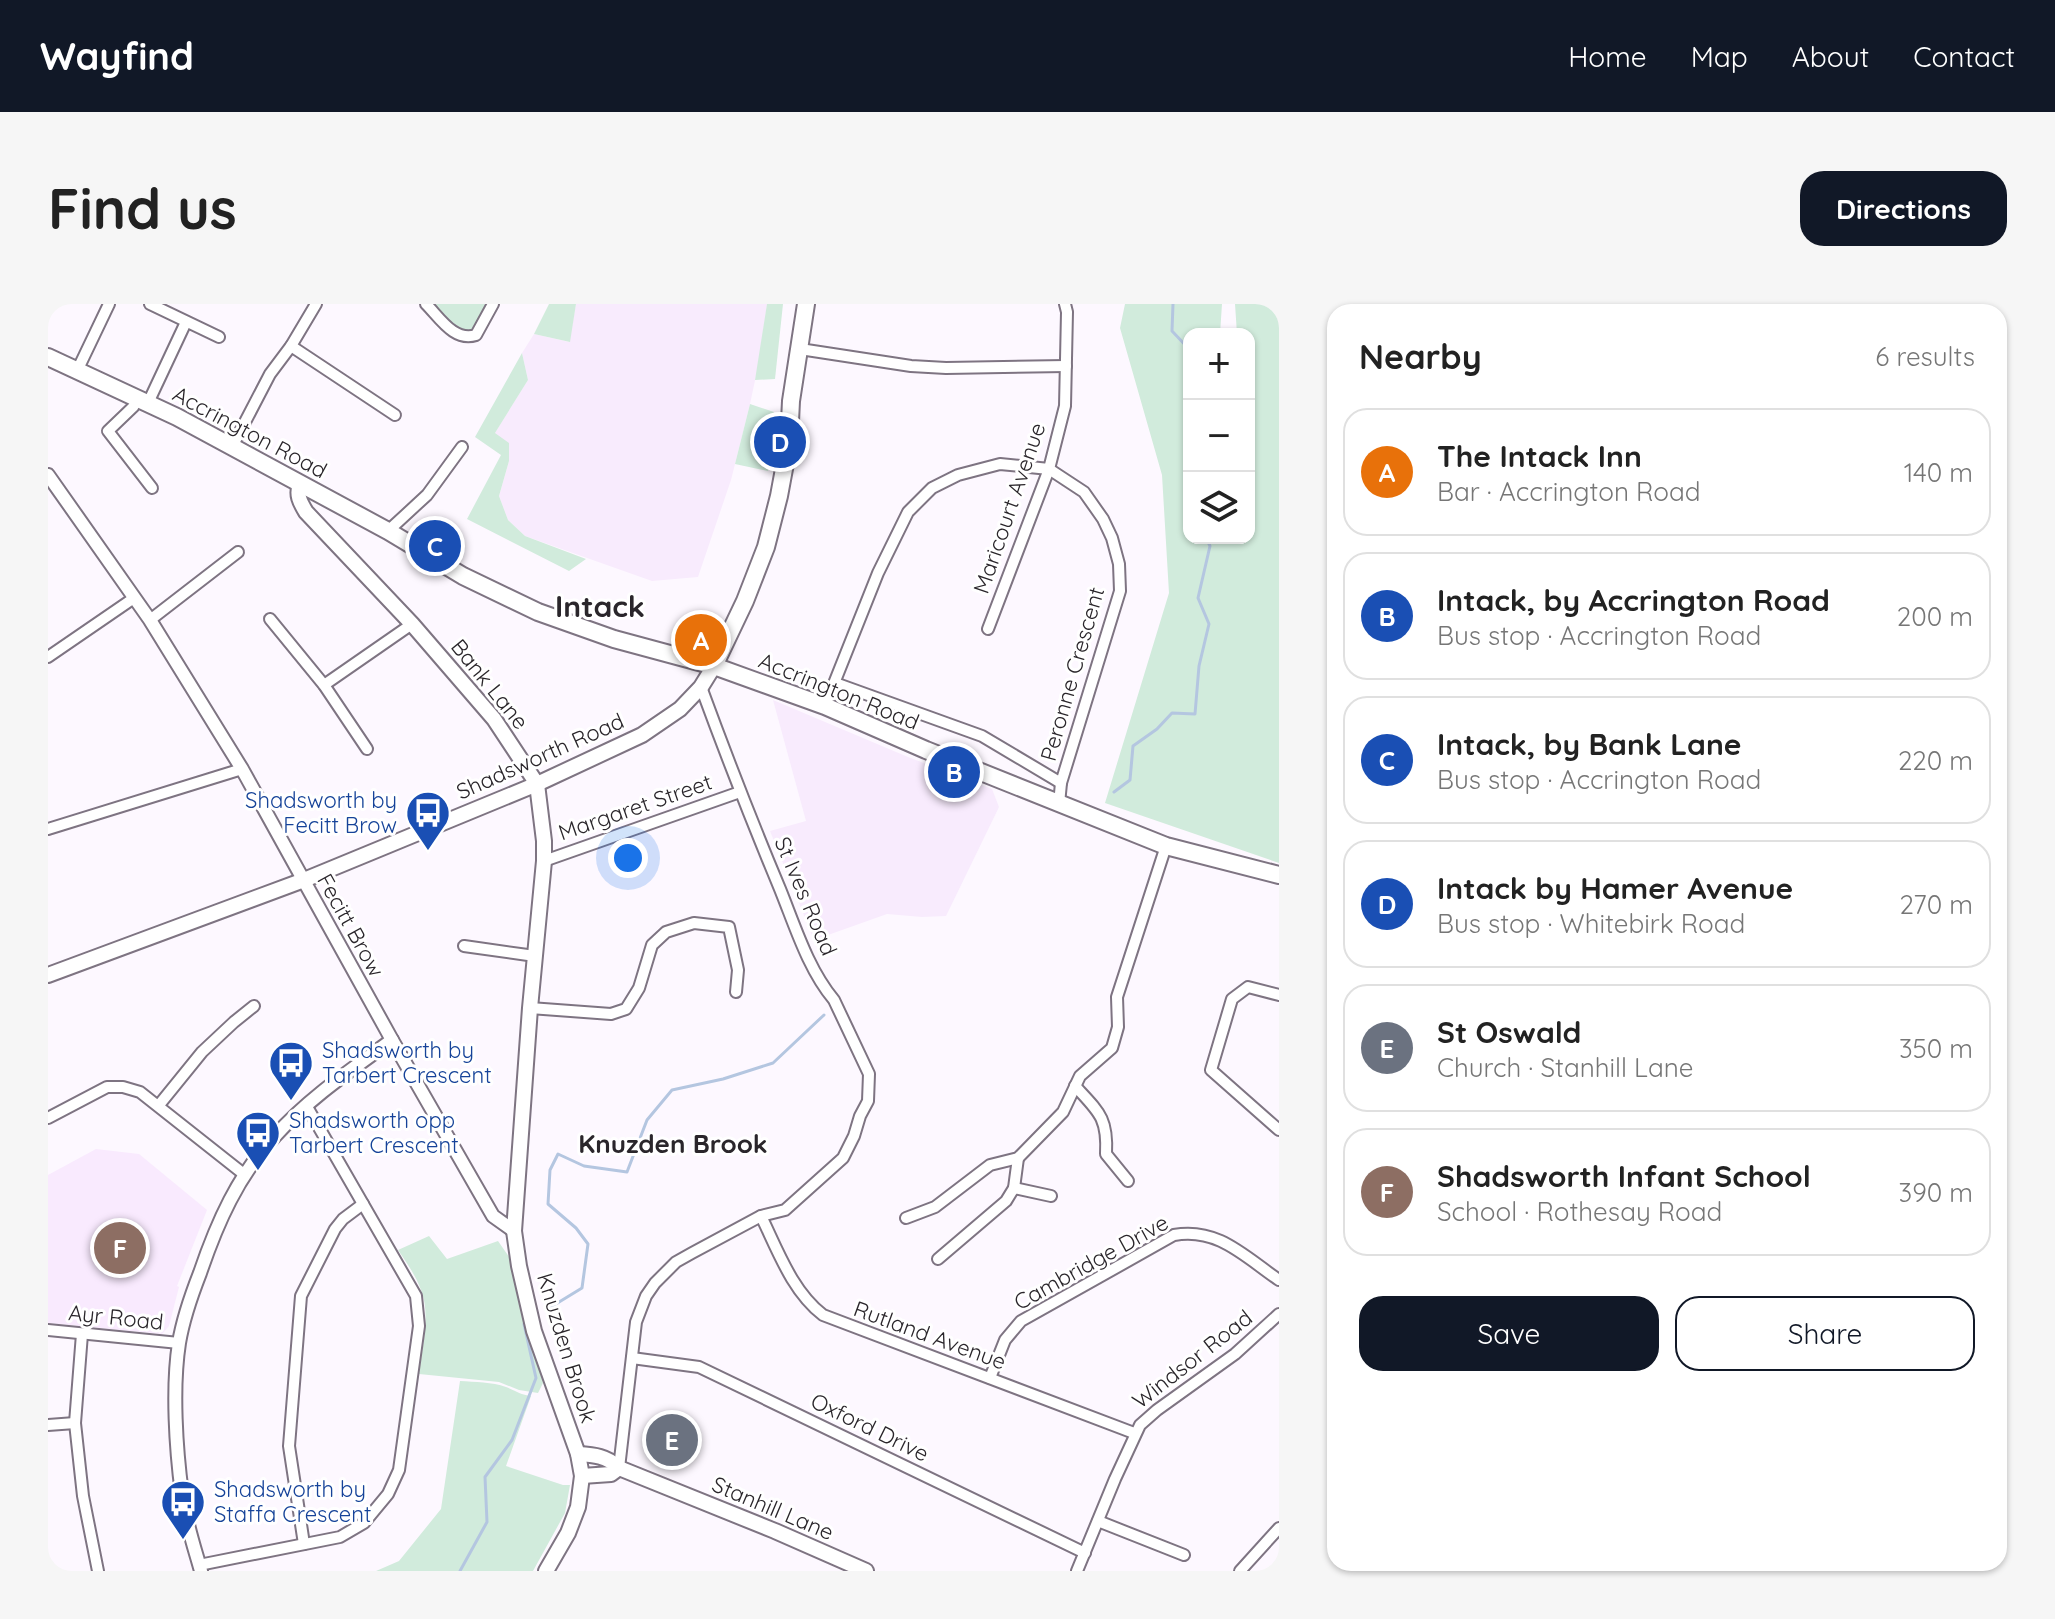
<!DOCTYPE html>
<html lang="en">
<head>
<meta charset="utf-8">
<style>
  body { margin:0; font-family:Quicksand,sans-serif; background:#f6f6f6; color:#222 }
  .controls { position:absolute; right:24px; top:24px; display:grid; overflow:hidden; border-radius:16px; box-shadow:0 2px 6px #0004 }
  .controls button { width:72px; height:72px; display:grid; place-items:center; padding:0; border:0; border-bottom:2px solid #e0e0e0; background:#fff; color:#222; font:40px sans-serif }
  .you { position:absolute; left:580px; top:554px; width:28px; height:28px; margin:-20px; border:6px solid #fff; border-radius:50%; background:#1a73e8; box-shadow:0 0 0 12px #1a73e833 }
  .badge { display:grid; place-items:center; width:52px; height:52px; border-radius:50%; background:#111827; color:#fff; font-size:26px; font-weight:700 }
  .pin { position:absolute; translate:-50% -50%; border:4px solid #fff; box-shadow:0 2px 8px #0006 }
  .list { margin:0; padding:0; list-style:none }
  h2 { display:flex; justify-content:space-between; align-items:center; height:104px; margin:0; padding:0 32px; font-size:34px }
  h2 small { font-size:26px; font-weight:400; color:#767676 }
  .list li { display:grid; grid-template-columns:52px 1fr auto; gap:24px; align-items:center; box-sizing:border-box; height:128px; margin:0 16px 16px; padding:0 16px; border:2px solid #e0e0e0; border-radius:24px }
  .list b { display:block; font-size:30px; white-space:nowrap }
  .list p { margin:0; font-size:26px; white-space:nowrap; color:#767676 }
  .list em { font-size:26px; font-style:normal; color:#767676 }
  .actions { display:flex; gap:16px; padding:24px 32px }
  .actions a { flex:1; padding:18px 0; border:2px solid #111827; border-radius:24px; text-align:center; font-size:28px; color:#111827 }
  .actions .main { background:#111827; color:#fff }
  .icon { flex:none; width:44px; height:44px; fill:none; stroke:currentColor; stroke-width:2; stroke-linecap:round; stroke-linejoin:round }
  .map { position:relative; flex:none; width:1231px; height:1267px; overflow:hidden; border-radius:24px }
  header { display:flex; align-items:center; gap:48px; box-sizing:border-box; height:112px; padding:0 40px; background:#111827; color:#fff }
  header strong { font-size:38px }
  nav { display:flex; gap:44px; margin-inline-start:auto; font-size:28px }
  .intro { display:flex; align-items:center; justify-content:space-between; box-sizing:border-box; height:192px; padding:0 48px }
  h1 { margin:0; font-size:56px }
  .button { padding:20px 36px; border-radius:24px; background:#111827; color:#fff; font-size:28px; font-weight:700 }
  main { display:flex; gap:48px; padding:0 48px }
  aside { flex:1; background:#fff; border-radius:24px; box-shadow:0 2px 6px #0004 }
  .map>svg:first-child { display:block }
  .built { fill:#f8ebfd }
  .education { fill:#f9eafe }
  .green { fill:#d1ebdc }
  .lines { fill:none; stroke-linecap:round; stroke-linejoin:round }
  .stream { stroke:#b4c6e0; stroke-width:3 }
  .minor-casing { stroke:#7e7482; stroke-width:14 }
  .tertiary-casing { stroke:#7e7482; stroke-width:16 }
  .secondary-casing { stroke:#7e7482; stroke-width:18 }
  .primary-casing { stroke:#7e7482; stroke-width:20 }
  .minor { stroke:#fff; stroke-width:10 }
  .tertiary { stroke:#fff; stroke-width:12 }
  .secondary { stroke:#fff; stroke-width:14 }
  .primary { stroke:#fff; stroke-width:16 }
  .labels { text-anchor:middle; stroke-width:6; stroke-linejoin:round; paint-order:stroke }
  .street-label { font-size:22px; fill:#2a262b; stroke:#fff }
  .transit-label { font-size:22px; fill:#164399; stroke:#fff; text-anchor:start }
  .quarter-label { font-size:26px; font-weight:bold; fill:#2a262b; stroke:#fff }
  .district-label { font-size:30px; font-weight:bold; fill:#2a262b; stroke:#fff }
</style>
</head>
<body>
<header>
<strong>Wayfind</strong>
<nav><a>Home</a><a>Map</a><a>About</a><a>Contact</a></nav>
</header>
<div class="intro"><h1>Find us</h1><a class="button">Directions</a></div>
<main>
<div class="map">
<svg width="1231" height="1267" viewBox="0 0 1231 1267">
  <rect width="100%" height="100%" fill="#fdf8ff"/>
  <g class="built">
    <path d="M528,0H719L712,53L702,100L683,176L650,273L604,277L477,232L460,216L451,192L461,157L447,129L480,76L474,49L486,30L521,38Z"/>
    <path d="M725,396L860,453L944,485L951,503L898,612L874,613L839,610L766,636L722,527L758,517Z"/>
  </g>
  <path class="education" d="M48,845L91,850L159,906L129,982L131,983L121,1022L114,1030L0,1019V871Z"/>
  <g class="green">
    <path d="M378,0H445L428,31L418,34Z"/>
    <path d="M501,0H528L522,38L486,30Z"/>
    <path d="M719,0H735L727,75L707,76Z"/>
    <path d="M1077,0H1174L1172,30H1141V234H1201V30H1189L1187,0H1231V559L1057,499L1121,289L1114,171L1072,24Z"/>
    <path d="M474,49L480,76L447,129L461,139V157L451,192L460,216L477,232L538,255L521,267L419,215L453,151L427,133Z"/>
    <path d="M702,100L726,108L720,167L687,160Z"/>
    <path d="M381,932L399,955L450,937L464,957L495,1079L490,1089L471,1086L451,1078L371,1070C374,1044 383,1011 373,986C368,972 359,959 350,946Z"/>
    <path d="M412,1077C427,1078 444,1078 458,1083C468,1087 473,1091 483,1092L458,1162L515,1181H522L517,1209L485,1267H328L351,1257L393,1205Z"/>
  </g>
  <g class="lines">
    <g class="stream">
      <path d="M1125,0L1124,27L1141,45"/>
      <path d="M1141,134V137"/>
      <path d="M1066,488L1082,476L1085,442L1109,425L1124,409L1147,410L1151,362L1161,320L1150,294L1162,242L1158,234"/>
      <path d="M498,1006L534,984L540,940L528,924L500,900L502,866L510,850L536,862L579,868L599,816L624,786L675,775L725,759L776,711"/>
      <path d="M412,1267L439,1218L437,1173L464,1136L488,1074L476,1020"/>
    </g>
    <g class="minor-casing">
      <g id="minor">
        <path d="M102,0L171,33"/>
        <path d="M378,0C392,14 406,38 428,31L445,0"/>
        <path d="M243,42L347,111"/>
        <path d="M752,45L863,62L898,64L1018,62"/>
        <path d="M29,67L61,0"/>
        <path d="M90,95L85,103L60,127L104,184"/>
        <path d="M100,99L138,18"/>
        <path d="M184,143L222,70L243,42L268,0"/>
        <path d="M340,227L379,191L414,143"/>
        <path d="M222,315L276,381L319,445"/>
        <path d="M102,316L190,248"/>
        <path d="M940,325L1001,165L1017,102L1019,8L1017,0"/>
        <path d="M0,353L86,294"/>
        <path d="M787,379L934,432L1013,479"/>
        <path d="M276,381L364,320"/>
        <path d="M777,402L830,269L860,208L884,184L910,171L952,160L1001,165L1036,188L1055,215L1064,234L1071,260L1072,287L1013,479L1011,500"/>
        <path d="M0,525L194,465"/>
        <path d="M496,557L692,488"/>
        <path d="M416,642L487,652"/>
        <path d="M1231,691L1200,683L1184,695L1163,766L1231,826"/>
        <path d="M482,704L563,710L578,705L591,684L604,641L618,628L646,619L681,623L690,666L688,688"/>
        <path d="M1027,782C1051,808 1060,814 1058,850L1080,877"/>
        <path d="M111,801L154,748L186,718L206,702"/>
        <path d="M0,814L59,783H75L92,788L197,871"/>
        <path d="M966,884L1003,892"/>
        <path d="M713,912C730,947 744,987 775,1011L1086,1129"/>
        <path d="M858,914L887,903L942,861L970,854L1015,808L1032,772L1064,744L1070,723L1069,693L1118,542"/>
        <path d="M890,955L958,897L966,884L970,854"/>
        <path d="M0,1026L131,1039"/>
        <path d="M34,1030L27,1119L35,1192L50,1267"/>
        <path d="M584,1054L651,1063L1037,1249"/>
        <path d="M942,1074L957,1036L973,1017L1126,931C1170,923 1197,953 1231,976"/>
        <path d="M0,1121L27,1119"/>
        <path d="M571,1164L588,1018L598,992L607,979L628,958L644,949L713,912L737,906L795,854L806,832L812,812L820,797L821,770L786,696C760,665 747,622 732,585C704,518 678,451 653,383"/>
        <path d="M1050,1217L1136,1251"/>
        <path d="M256,1240L241,1142L253,992L287,925L295,915L315,900"/>
        <path d="M151,1261L292,1233L316,1219L340,1190L351,1166L371,1022L368,992L258,801"/>
        <path d="M1029,1267L1067,1175L1092,1121L1109,1106L1187,1050L1231,1010"/>
        <path d="M1192,1267L1231,1224"/>
      </g>
    </g>
    <g class="tertiary-casing">
      <g id="tertiary">
        <path d="M0,171L102,316L194,465L344,736L445,912L466,927"/>
        <path d="M153,1267C146,1242 137,1216 134,1190C128,1145 124,1084 131,1039C135,1015 143,992 152,969C169,919 190,871 227,832C261,794 303,766 344,736"/>
      </g>
    </g>
    <g class="secondary-casing">
      <g id="secondary">
        <path d="M252,180C248,191 252,198 258,208L364,320L446,415L489,480L496,537V557L482,704L466,927L471,962L486,1027L530,1150L534,1172L530,1203L520,1229L498,1267"/>
        <path d="M0,671L256,576L489,480L594,431L632,405L653,383L666,362"/>
        <path d="M530,1150C546,1151 559,1152 571,1164L727,1227L818,1267"/>
        <path d="M534,1172L563,1170L571,1164"/>
      </g>
    </g>
    <g class="primary-casing">
      <g id="primary">
        <path d="M0,53L129,113L340,227L415,272L490,308L566,335L666,362L777,402L878,446L1118,542L1231,571"/>
        <path d="M666,362L697,297L718,243L731,192L741,138L743,97L758,0"/>
      </g>
    </g>
    <use href="#minor" class="minor"/>
    <use href="#tertiary" class="tertiary"/>
    <use href="#secondary" class="secondary"/>
    <use href="#primary" class="primary"/>
  </g>
  <defs>
    <g id="bus-pin" transform="scale(2.3)"><path d="M0 17L-7.5 6A9.5 9.5 0 1 1 7.5 6Z" fill="#1a4fb4" stroke="#fff"/><path d="M-5-6H5V4H4V6H2V4H-2V6H-4V4H-5ZM-3.5-4V0h7V-4ZM-3.5 1.2v1.5H-2V1.2ZM2 1.2v1.5H3.5V1.2Z" fill="#fff"/></g>
  </defs>
  <g fill-rule="evenodd">
    <use href="#bus-pin" x="380" y="509"/>
    <use href="#bus-pin" x="243" y="759"/>
    <use href="#bus-pin" x="210" y="829"/>
    <use href="#bus-pin" x="135" y="1198"/>
  </g>
  <g class="labels">
    <g class="street-label">
      <text transform="translate(202 128) rotate(28)" y="8">Accrington Road</text>
      <text transform="translate(961 204) rotate(-71)" y="8">Maricourt Avenue</text>
      <text transform="translate(1024 370) rotate(-74)" y="8">Peronne Crescent</text>
      <text transform="translate(442 380) rotate(51)" y="8">Bank Lane</text>
      <text transform="translate(791 387) rotate(22)" y="8">Accrington Road</text>
      <text transform="translate(492 452) rotate(-24)" y="8">Shadsworth Road</text>
      <text transform="translate(587 503) rotate(-19)" y="8">Margaret Street</text>
      <text transform="translate(758 592) rotate(67)" y="8">St Ives Road</text>
      <text transform="translate(303 621) rotate(61)" y="8">Fecitt Brow</text>
      <text transform="translate(1043 958) rotate(-29)" y="8">Cambridge Drive</text>
      <text transform="translate(68 1013) rotate(6)" y="8">Ayr Road</text>
      <text transform="translate(882 1031) rotate(20)" y="8">Rutland Avenue</text>
      <text transform="translate(519 1044) rotate(73)" y="8">Knuzden Brook</text>
      <text transform="translate(1144 1055) rotate(-38)" y="8">Windsor Road</text>
      <text transform="translate(822 1123) rotate(26)" y="8">Oxford Drive</text>
      <text transform="translate(725 1204) rotate(23)" y="8">Stanhill Lane</text>
    </g>
    <g class="transit-label">
      <text x="349" y="504" text-anchor="end">Shadsworth by<tspan x="349" dy="25">Fecitt Brow</tspan></text>
      <text x="274" y="754">Shadsworth by<tspan x="274" dy="25">Tarbert Crescent</tspan></text>
      <text x="241" y="824">Shadsworth opp<tspan x="241" dy="25">Tarbert Crescent</tspan></text>
      <text x="166" y="1193">Shadsworth by<tspan x="166" dy="25">Staffa Crescent</tspan></text>
    </g>
    <g class="quarter-label">
      <text x="625" y="849">Knuzden Brook</text>
    </g>
    <g class="district-label">
      <text x="552" y="313">Intack</text>
    </g>
  </g>
</svg>
<div class="controls">
<button>+</button>
<button>−</button>
<button><svg class="icon" aria-label="layers" viewBox="0 0 24 24"><path d="M12 4l9 5-9 5-9-5zM3 14l9 5 9-5"/></svg></button>
</div>
<div class="you"></div>
<div class="pin badge" style="left:653px;top:336px;background:#e8710a">A</div>
<div class="pin badge" style="left:906px;top:468px;background:#1a4fb4">B</div>
<div class="pin badge" style="left:387px;top:242px;background:#1a4fb4">C</div>
<div class="pin badge" style="left:732px;top:138px;background:#1a4fb4">D</div>
<div class="pin badge" style="left:624px;top:1136px;background:#6b7280">E</div>
<div class="pin badge" style="left:72px;top:944px;background:#8d6e63">F</div>
</div>
<aside>
<h2>Nearby<small>6 results</small></h2>
<ul class="list">
<li><span class="badge" style="background:#e8710a">A</span><div><b>The Intack Inn</b><p>Bar · Accrington Road</p></div><em>140 m</em></li>
<li><span class="badge" style="background:#1a4fb4">B</span><div><b>Intack, by Accrington Road</b><p>Bus stop · Accrington Road</p></div><em>200 m</em></li>
<li><span class="badge" style="background:#1a4fb4">C</span><div><b>Intack, by Bank Lane</b><p>Bus stop · Accrington Road</p></div><em>220 m</em></li>
<li><span class="badge" style="background:#1a4fb4">D</span><div><b>Intack by Hamer Avenue</b><p>Bus stop · Whitebirk Road</p></div><em>270 m</em></li>
<li><span class="badge" style="background:#6b7280">E</span><div><b>St Oswald</b><p>Church · Stanhill Lane</p></div><em>350 m</em></li>
<li><span class="badge" style="background:#8d6e63">F</span><div><b>Shadsworth Infant School</b><p>School · Rothesay Road</p></div><em>390 m</em></li>
</ul>
<div class="actions"><a class="main">Save</a><a>Share</a></div>
</aside>
</main>
</body>
</html>
